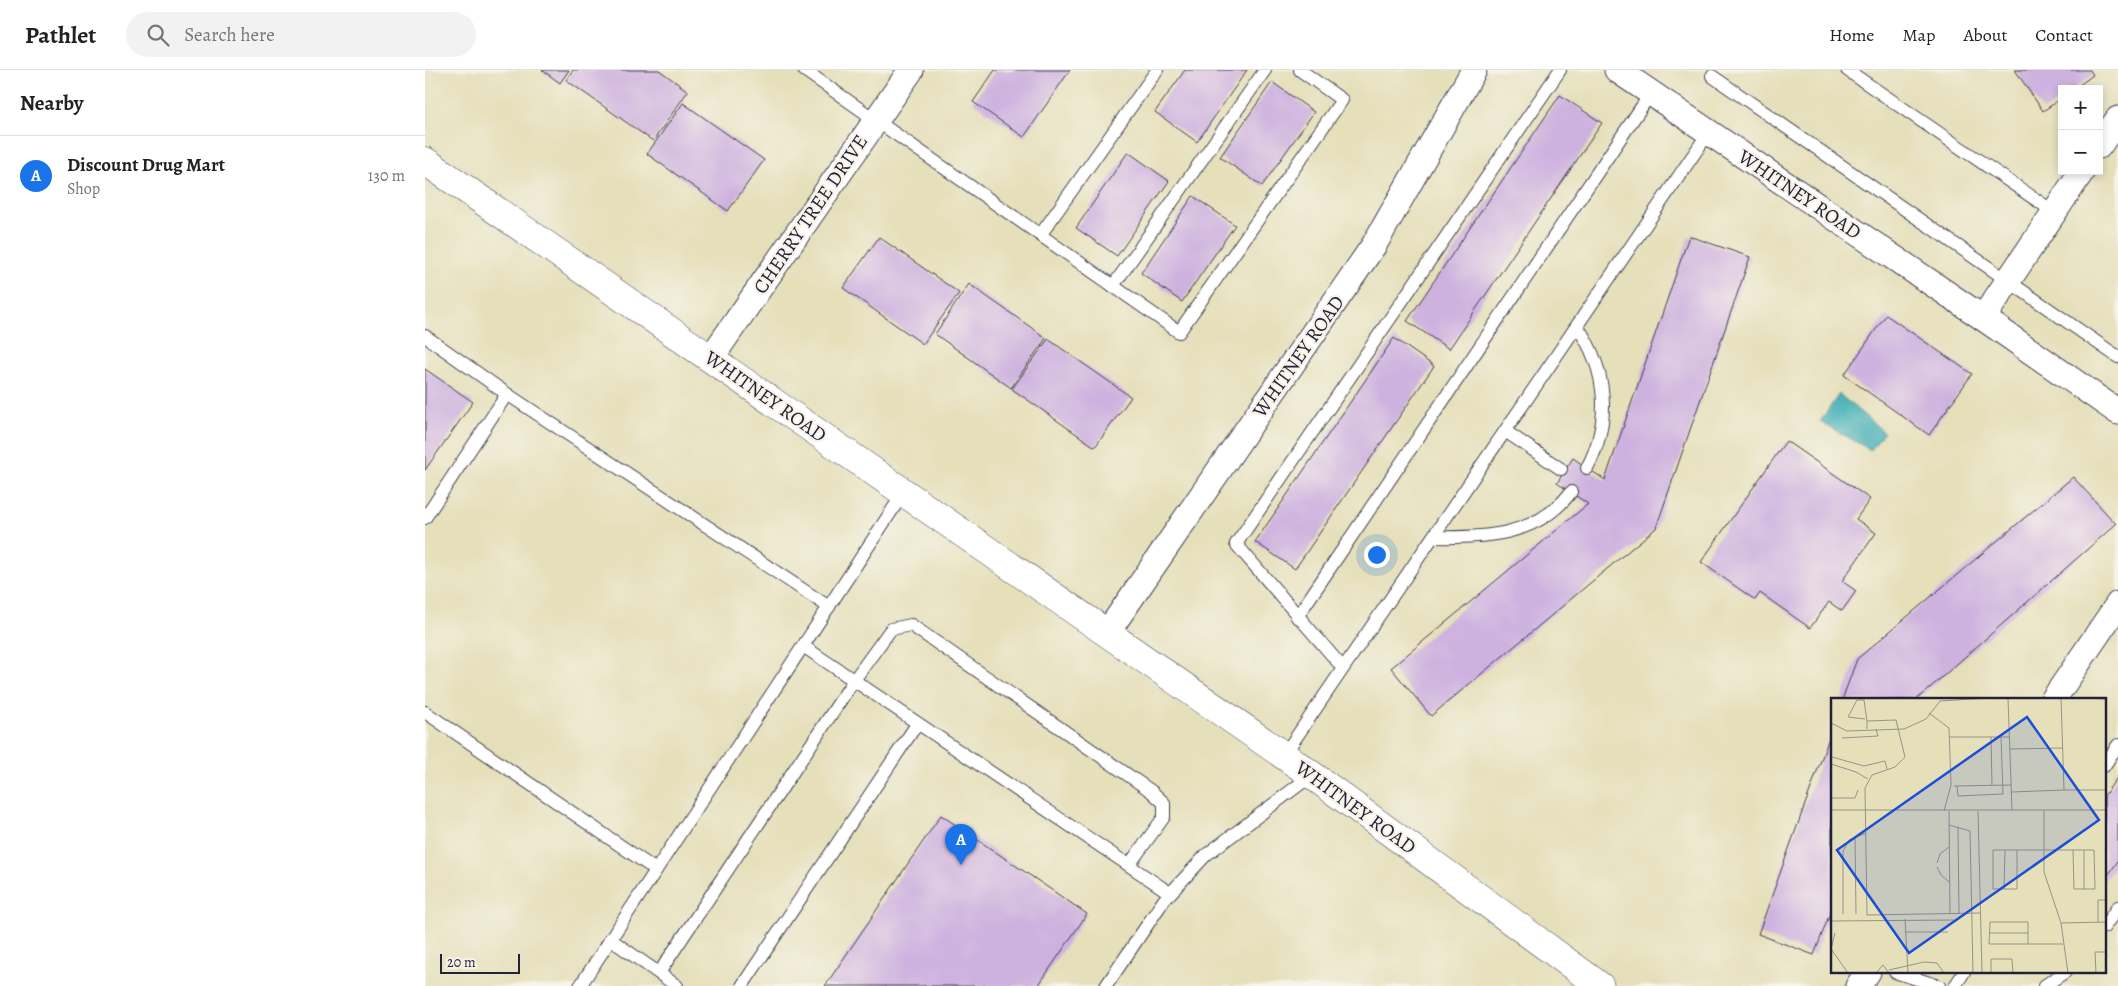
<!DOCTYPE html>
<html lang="en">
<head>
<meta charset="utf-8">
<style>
  body { margin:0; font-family:Alegreya,serif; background:#f2f2f2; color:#222 }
  .controls { position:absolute; right:15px; top:15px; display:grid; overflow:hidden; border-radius:0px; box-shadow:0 2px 8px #0003 }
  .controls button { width:45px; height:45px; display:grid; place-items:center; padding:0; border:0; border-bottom:1px solid #e0e0e0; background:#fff; color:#222; font:25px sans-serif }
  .scale { position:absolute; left:15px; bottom:12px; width:80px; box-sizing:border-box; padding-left:5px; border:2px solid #22223b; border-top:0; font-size:14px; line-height:18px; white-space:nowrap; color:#22223b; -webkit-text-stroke:4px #f7f3e8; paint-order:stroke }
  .you { position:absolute; left:951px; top:484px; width:18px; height:18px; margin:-12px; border:4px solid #fff; border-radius:50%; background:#1a73e8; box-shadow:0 0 0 8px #1a73e833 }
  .badge { display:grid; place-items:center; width:32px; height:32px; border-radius:50%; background:#1a73e8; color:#fff; font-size:16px; font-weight:700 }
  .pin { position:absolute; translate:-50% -41px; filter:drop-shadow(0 1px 2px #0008) }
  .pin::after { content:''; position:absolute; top:26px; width:18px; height:15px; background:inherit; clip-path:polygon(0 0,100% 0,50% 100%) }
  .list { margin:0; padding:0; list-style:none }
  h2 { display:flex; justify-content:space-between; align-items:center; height:65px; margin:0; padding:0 20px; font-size:21px }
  h2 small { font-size:16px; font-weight:400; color:#767676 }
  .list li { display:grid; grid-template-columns:32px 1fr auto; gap:15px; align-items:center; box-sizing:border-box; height:80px; padding:0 20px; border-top:1px solid #e0e0e0 }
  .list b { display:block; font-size:19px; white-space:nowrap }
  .list p { margin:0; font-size:16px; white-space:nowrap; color:#767676 }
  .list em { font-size:16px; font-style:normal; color:#767676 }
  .icon { flex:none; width:28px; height:28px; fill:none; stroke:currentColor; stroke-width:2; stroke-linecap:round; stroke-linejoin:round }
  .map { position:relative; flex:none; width:1693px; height:916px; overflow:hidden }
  header { display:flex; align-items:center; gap:30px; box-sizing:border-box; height:70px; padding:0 25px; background:#fff; border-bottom:1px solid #e0e0e0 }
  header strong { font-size:24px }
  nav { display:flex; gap:28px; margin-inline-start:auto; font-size:18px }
  .search { width:350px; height:45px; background:#f2f2f2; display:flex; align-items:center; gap:12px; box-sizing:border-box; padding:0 18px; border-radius:28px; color:#767676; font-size:19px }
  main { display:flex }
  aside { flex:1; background:#fff }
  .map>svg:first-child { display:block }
  .water { fill:#3daeb5; stroke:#306878 }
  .building { fill:#cdb1df }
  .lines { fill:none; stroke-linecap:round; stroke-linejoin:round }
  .lane-casing { stroke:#3f3e4e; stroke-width:14 }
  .street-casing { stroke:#3f3e4e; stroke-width:27 }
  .secondary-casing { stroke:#3f3e4e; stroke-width:29 }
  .lane { stroke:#fff; stroke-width:12 }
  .street { stroke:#fff; stroke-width:25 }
  .secondary { stroke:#fff; stroke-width:28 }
  .labels { text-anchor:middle; stroke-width:4.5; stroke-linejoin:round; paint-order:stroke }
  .street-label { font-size:20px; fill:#22223b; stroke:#f7f3e8 }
  .inset-road { fill:none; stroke:#979387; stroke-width:1 }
  .view { fill:#1d4ed8; fill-opacity:0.15; stroke:#1d4ed8; stroke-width:2.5 }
  .inset-edge { fill:none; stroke:#22223b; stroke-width:2.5 }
</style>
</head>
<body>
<header>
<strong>Pathlet</strong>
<div class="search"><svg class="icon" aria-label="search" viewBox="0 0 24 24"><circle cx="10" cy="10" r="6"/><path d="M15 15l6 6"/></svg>Search here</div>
<nav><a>Home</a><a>Map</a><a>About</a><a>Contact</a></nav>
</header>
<main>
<aside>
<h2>Nearby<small></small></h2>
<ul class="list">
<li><span class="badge">A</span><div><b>Discount Drug Mart</b><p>Shop</p></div><em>130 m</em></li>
</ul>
</aside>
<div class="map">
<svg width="1693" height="916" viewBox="0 0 1693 916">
  <rect width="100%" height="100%" fill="#f7f3e8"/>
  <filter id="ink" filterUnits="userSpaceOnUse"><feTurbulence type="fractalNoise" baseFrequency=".02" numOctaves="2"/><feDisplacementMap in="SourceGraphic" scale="10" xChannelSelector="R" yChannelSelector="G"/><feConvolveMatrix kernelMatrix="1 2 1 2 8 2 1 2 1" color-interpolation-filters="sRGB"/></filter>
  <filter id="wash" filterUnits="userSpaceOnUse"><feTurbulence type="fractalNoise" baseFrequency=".0096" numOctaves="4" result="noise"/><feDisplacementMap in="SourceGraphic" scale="20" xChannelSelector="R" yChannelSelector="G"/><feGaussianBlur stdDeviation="1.12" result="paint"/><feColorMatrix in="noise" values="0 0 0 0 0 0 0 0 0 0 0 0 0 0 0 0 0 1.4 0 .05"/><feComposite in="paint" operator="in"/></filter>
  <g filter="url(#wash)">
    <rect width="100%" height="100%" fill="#e5dfba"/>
    <path class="water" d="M1414,324L1459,362L1446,380L1395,352Z"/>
    <g id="blocks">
      <g class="building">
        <path d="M117,0H144L135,13Z"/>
        <path d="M148,0H234L263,21L228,71L141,10Z"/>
        <path d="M570,0H645L599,67L548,32Z"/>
        <path d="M760,0H822L772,72L730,42Z"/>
        <path d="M1590,0H1665L1668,5L1649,19H1637V28L1618,41Z"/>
        <path d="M847,12L889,42L837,116L795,87Z"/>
        <path d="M1135,25L1177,53L1024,279L982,251Z"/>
        <path d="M258,33L339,90L303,141L222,84Z"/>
        <path d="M703,82L744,111L692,186L651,158Z"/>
        <path d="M768,126L810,155L757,232L716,203Z"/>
        <path d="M1264,166L1325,187L1231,458L1006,646L966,598L1163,434L1132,413L1148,388L1180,410Z"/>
        <path d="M454,167L534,223L498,274L418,218Z"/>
        <path d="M544,214L621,268L586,318L510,264Z"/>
        <path d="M1461,245L1547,304L1504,365L1419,305Z"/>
        <path d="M969,268L1009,296L870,499L830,472Z"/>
        <path d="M623,269L706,327L670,377L587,319Z"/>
        <path d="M0,299L48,332L0,400Z"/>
        <path d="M1361,371L1445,429L1431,449L1451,463L1417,511L1431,521L1417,541L1404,532L1385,558L1335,523L1330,530L1276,492Z"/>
        <path d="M1648,407L1691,454L1491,630H1417L1432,589Z"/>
        <path d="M1407,660V838L1389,885L1333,864Z"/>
        <path d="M1693,706V791L1679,811V726Z"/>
        <path d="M516,745L662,844L613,916H400Z"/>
      </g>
    </g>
  </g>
  <g filter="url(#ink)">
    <use href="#blocks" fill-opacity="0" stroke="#3f3e4e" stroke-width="1"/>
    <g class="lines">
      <g class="lane-casing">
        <g id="lane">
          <path d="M379,0L754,262L917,30L875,0"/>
          <path d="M1422,0L1629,142"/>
          <path d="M1287,6L1693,287"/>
          <path d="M616,164L732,0"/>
          <path d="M688,216L840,0"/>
          <path d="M1152,256C1182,299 1187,351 1162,398"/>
          <path d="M0,266L82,324"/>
          <path d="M1080,361L1136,399"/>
          <path d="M0,448L82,324L404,537"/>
          <path d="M1008,467C1058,468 1112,467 1146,422"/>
          <path d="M872,547L1226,23"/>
          <path d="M378,576L745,823"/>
          <path d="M918,598L811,474L1135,0"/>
          <path d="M0,642L231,800"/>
          <path d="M859,685L1284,62"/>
          <path d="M1679,696L1693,675"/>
          <path d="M1679,857L1693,837"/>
          <path d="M185,869L252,916"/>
          <path d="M1470,902L1514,916"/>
          <path d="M234,903L429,610L466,559L486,555L726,721L739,733V747L704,795"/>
          <path d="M155,916L479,422"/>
          <path d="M317,916L492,654"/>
          <path d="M681,916L739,830L781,785L887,705"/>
          <path d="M1530,916L1539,902"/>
          <path d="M1619,916L1640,902"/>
        </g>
      </g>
      <g class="street-casing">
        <g id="street">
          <path d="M1192,0L1558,248L1693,342"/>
          <path d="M1674,76L1693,49"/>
          <path d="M1558,248L1657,101"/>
          <path d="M286,288L486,0"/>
          <path d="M682,563L949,175L1049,0"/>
          <path d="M1628,630L1693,534"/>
          <path d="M1433,916L1443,902"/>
        </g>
      </g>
      <g class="secondary-casing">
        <path id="secondary" d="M0,91L887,705L1175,916"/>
      </g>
      <use href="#lane" class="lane"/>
      <use href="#street" class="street"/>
      <use href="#secondary" class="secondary"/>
    </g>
  </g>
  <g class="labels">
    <g class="street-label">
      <text transform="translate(1375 124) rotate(34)" y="7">WHITNEY ROAD</text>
      <text transform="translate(385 144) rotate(-56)" y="7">CHERRY TREE DRIVE</text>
      <text transform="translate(873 286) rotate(-55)" y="7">WHITNEY ROAD</text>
      <text transform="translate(341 326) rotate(35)" y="7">WHITNEY ROAD</text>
      <text transform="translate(931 737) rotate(36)" y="7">WHITNEY ROAD</text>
    </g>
  </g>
  <g transform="translate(1406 628)">
    <rect width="275" height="275" fill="#e5dfba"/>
    <path class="inset-road" d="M177,0L181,112M257,0L275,1M98,15L118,30L120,87L113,113M34,21L17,19L26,2H33L36,23M0,25L16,33L73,31L95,21L109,3L157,0M36,31V23L65,22L74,59L64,69L41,77L34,90L36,217L150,215M119,39H179M160,39L161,87M11,40L47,38L45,31M179,51L232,50M1,59L33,68L54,63L56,71M0,66L25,74L37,81M123,88L180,87M126,88L127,98L172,96L170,39M233,92H275M180,94L233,92L230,0M0,100H24L27,92M0,112H275M213,112V174L230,225L237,275M118,113L119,216M147,113L151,275M118,127L139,133L142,275M127,129L128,216M24,139L25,216M186,152V191H162V152H263L264,191H243L242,152M253,152V191M106,165L109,156L118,149M106,169L110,177L118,184M173,191L174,152M12,216V153L18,142L35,135M74,221L77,275M0,223L123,222M267,224V202H275M230,225L275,224M74,234H117M159,235H197M197,246V224H159L158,246H232M0,251L17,275M0,251L4,235M58,272L93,264L106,265L113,275M45,275L52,267L58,275M160,275V261H181L182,275M265,275L264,254H275"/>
    <path class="view" d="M196,19L268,122L78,255L6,152Z"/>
    <rect width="275" height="275" class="inset-edge"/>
  </g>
</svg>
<div class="controls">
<button>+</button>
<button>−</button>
</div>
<div class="scale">20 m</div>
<div class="you"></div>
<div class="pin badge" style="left:536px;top:795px">A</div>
</div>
</main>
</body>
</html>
